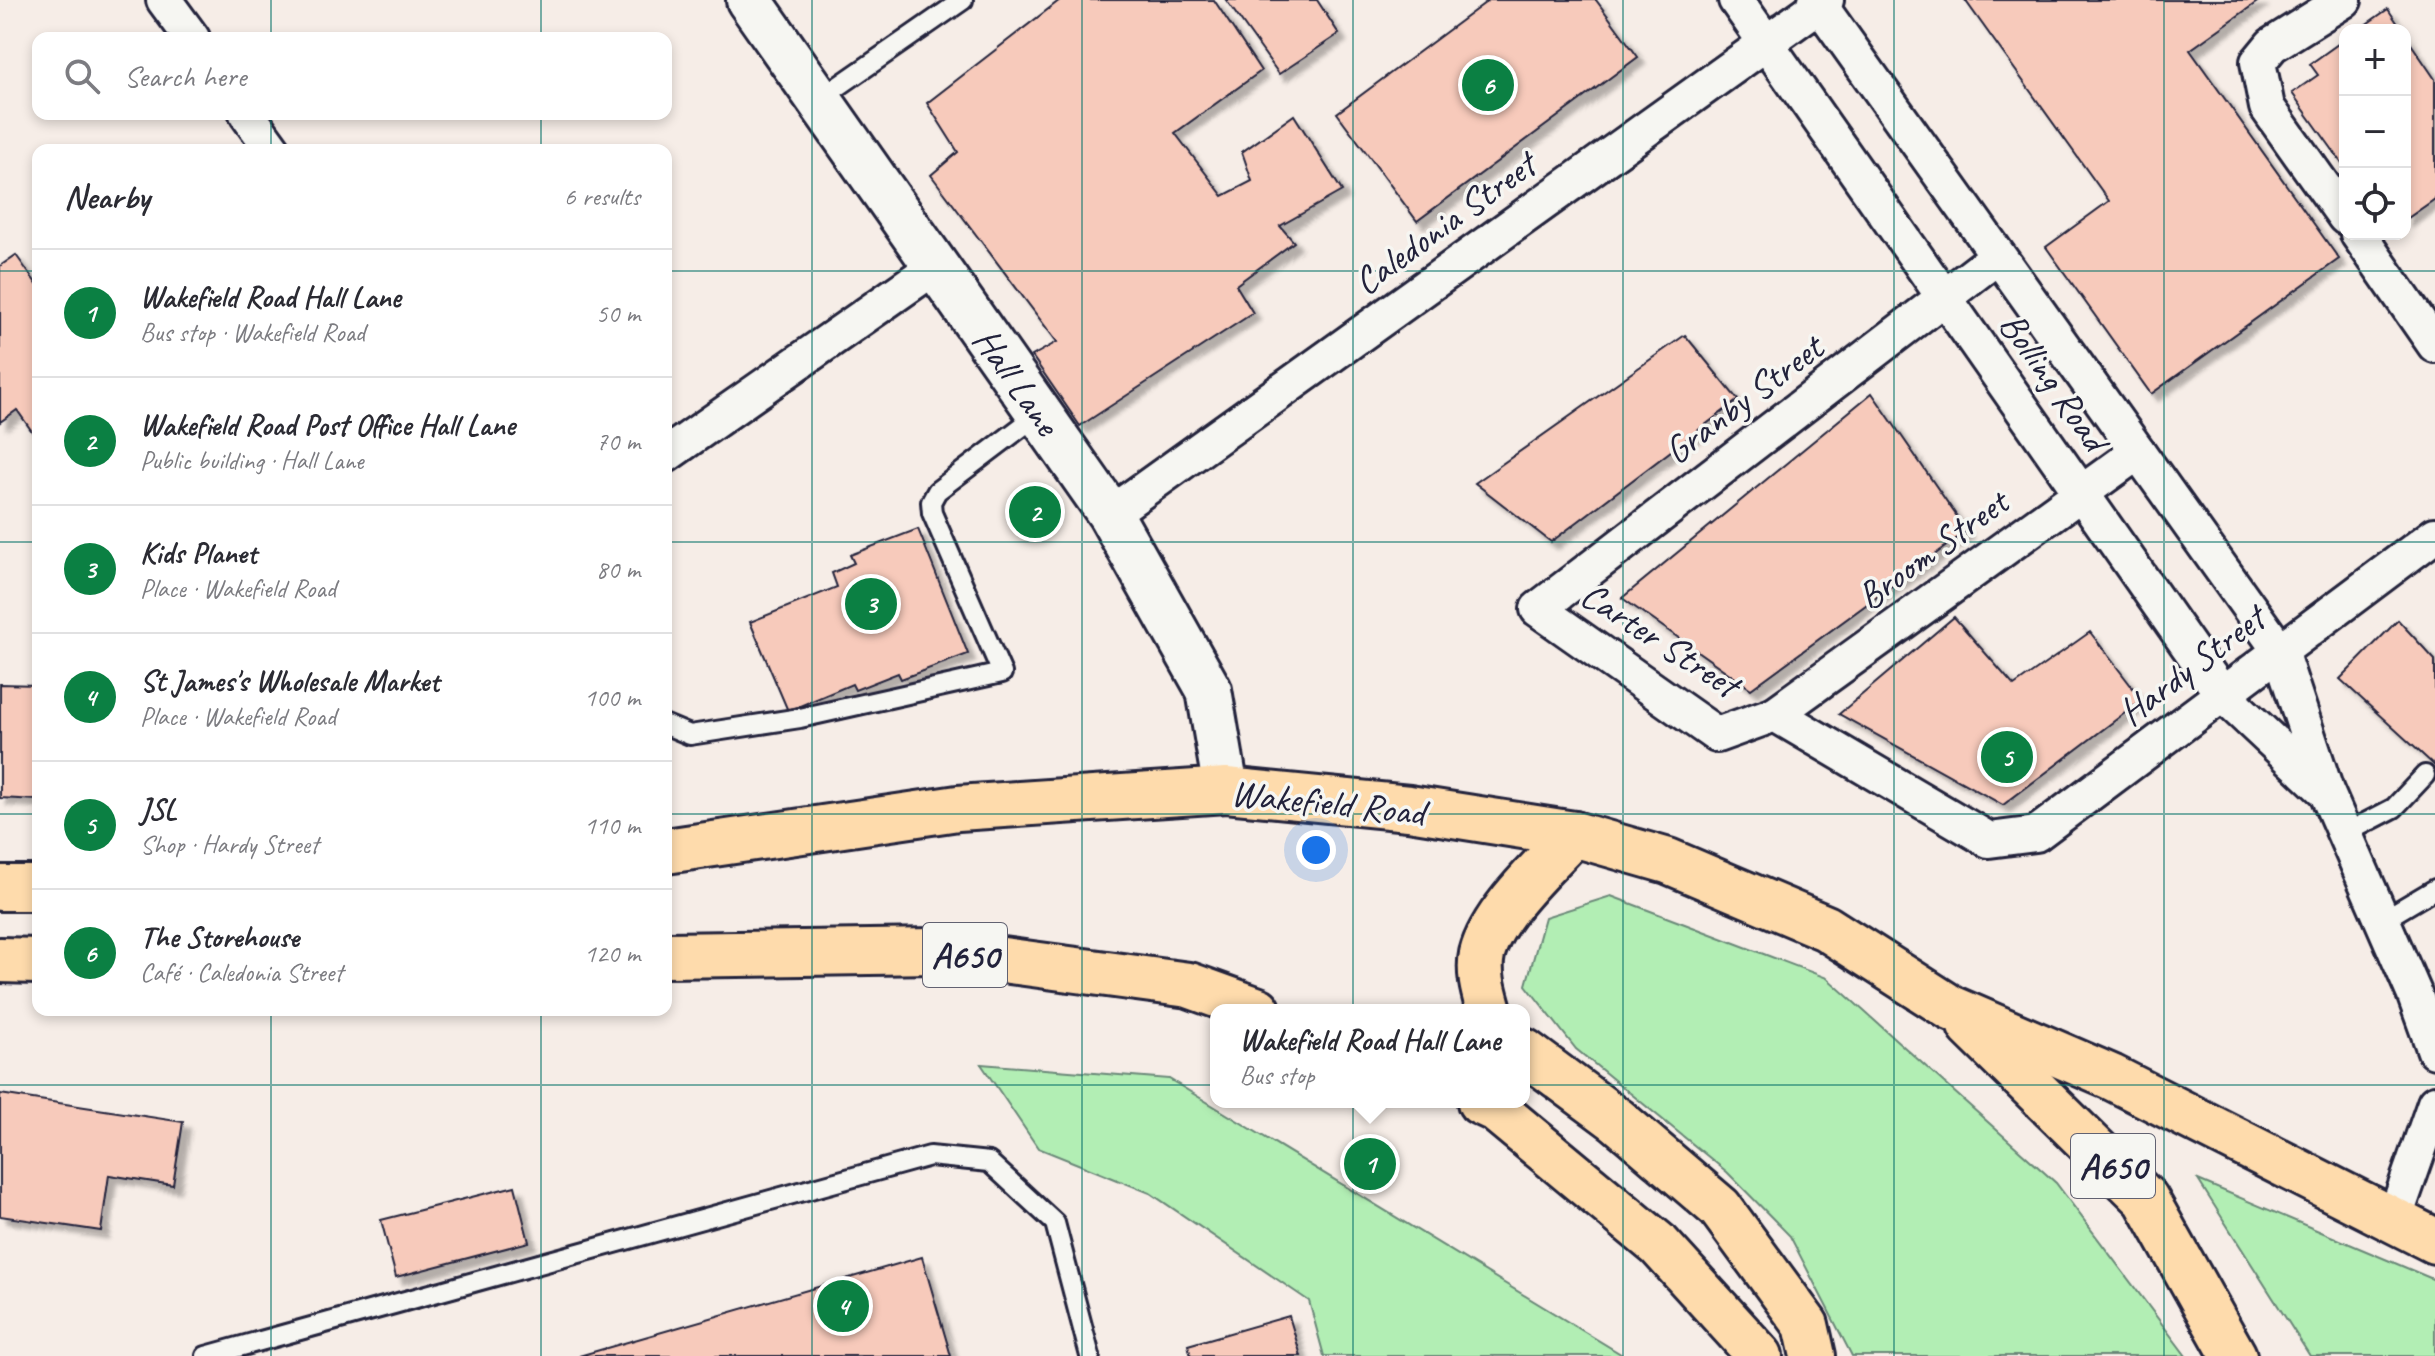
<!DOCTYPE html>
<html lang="en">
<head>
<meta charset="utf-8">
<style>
  body { margin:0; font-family:Caveat,sans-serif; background:#f7f7f7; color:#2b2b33 }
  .controls { position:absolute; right:24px; top:24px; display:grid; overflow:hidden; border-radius:16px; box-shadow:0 4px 12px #0003 }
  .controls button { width:72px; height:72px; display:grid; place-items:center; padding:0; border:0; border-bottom:2px solid #e1e1e2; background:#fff; color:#2b2b33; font:40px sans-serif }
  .you { position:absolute; left:1316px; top:850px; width:28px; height:28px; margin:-20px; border:6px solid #fff; border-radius:50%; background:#1a73e8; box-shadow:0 0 0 12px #1a73e833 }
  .badge { display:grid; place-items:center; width:52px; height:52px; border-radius:50%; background:#0b8043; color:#fff; font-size:26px; font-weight:700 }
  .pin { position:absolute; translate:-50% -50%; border:4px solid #fff; box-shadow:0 2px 8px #0006 }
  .popup { position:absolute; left:1210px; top:1004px; width:320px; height:104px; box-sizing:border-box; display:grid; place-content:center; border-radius:16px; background:#fff; filter:drop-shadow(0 2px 6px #0005); font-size:26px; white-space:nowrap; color:#7c7c81 }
  .popup b { font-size:30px; color:#2b2b33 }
  .popup::after { content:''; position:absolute; left:50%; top:100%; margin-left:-16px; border:16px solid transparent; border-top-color:#fff }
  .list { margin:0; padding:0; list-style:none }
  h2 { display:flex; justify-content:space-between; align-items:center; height:104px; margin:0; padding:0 32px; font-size:34px }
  h2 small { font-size:26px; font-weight:400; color:#7c7c81 }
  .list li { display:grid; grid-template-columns:52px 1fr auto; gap:24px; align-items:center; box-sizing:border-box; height:128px; padding:0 32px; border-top:2px solid #e1e1e2 }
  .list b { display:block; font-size:30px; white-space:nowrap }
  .list p { margin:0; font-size:26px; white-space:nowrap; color:#7c7c81 }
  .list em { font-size:26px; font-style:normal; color:#7c7c81 }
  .icon { flex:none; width:44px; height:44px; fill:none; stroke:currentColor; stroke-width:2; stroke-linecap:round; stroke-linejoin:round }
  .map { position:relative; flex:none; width:2435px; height:1356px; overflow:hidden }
  .search { position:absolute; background:#fff; box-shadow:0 4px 12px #0003; left:32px; top:32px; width:640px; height:88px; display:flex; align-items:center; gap:20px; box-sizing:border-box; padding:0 28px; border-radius:16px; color:#7c7c81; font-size:30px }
  .panel { position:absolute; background:#fff; box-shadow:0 4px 12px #0003; left:32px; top:144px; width:640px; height:872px; border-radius:16px }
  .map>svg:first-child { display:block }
  .green { fill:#b2eeb4; stroke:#6a8878; stroke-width:2 }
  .building { fill:#f7cabb; stroke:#22223b; stroke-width:2; filter:url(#shadow) }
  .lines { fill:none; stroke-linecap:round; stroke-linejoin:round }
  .service-casing { stroke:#22223b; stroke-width:24 }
  .minor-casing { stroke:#22223b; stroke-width:40 }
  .tertiary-casing { stroke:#22223b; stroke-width:50 }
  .primary-casing { stroke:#22223b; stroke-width:50 }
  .service { stroke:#f6f6f2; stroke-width:18 }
  .minor { stroke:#f6f6f2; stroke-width:34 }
  .tertiary { stroke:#f6f6f2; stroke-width:44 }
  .primary { stroke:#fedbac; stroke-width:44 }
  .grid { fill:none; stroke:#0f766e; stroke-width:2; stroke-opacity:0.55 }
  .labels { text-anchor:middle; stroke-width:7; stroke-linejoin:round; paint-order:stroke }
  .shield { fill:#f6f6f2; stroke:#626272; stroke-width:2 }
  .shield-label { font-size:36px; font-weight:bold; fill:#22223b }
  .street-label { font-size:38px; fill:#22223b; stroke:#f6f6f2 }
</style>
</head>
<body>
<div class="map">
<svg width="2435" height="1356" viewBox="0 0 2435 1356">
  <defs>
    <filter id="shadow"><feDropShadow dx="7" dy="7" stdDeviation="2" flood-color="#0004"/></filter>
  </defs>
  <rect width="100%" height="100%" fill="#f6ede7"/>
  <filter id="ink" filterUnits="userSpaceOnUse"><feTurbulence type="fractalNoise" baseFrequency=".0125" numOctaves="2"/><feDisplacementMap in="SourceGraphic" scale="16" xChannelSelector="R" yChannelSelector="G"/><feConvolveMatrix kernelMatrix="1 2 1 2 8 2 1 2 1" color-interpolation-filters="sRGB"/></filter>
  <g filter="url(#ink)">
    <g class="green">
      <path d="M1611,896L1827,978L2056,1183L2186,1356H1852L1790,1236L1727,1172L1576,1049L1526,985L1545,917Z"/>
      <path d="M981,1064L1169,1079L1624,1356H1324L1309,1301L1150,1193L1038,1148Z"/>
      <path d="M2198,1180L2435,1280V1356H2310Z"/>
    </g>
    <g class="building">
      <path d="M1060,0H1214L1261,71L1175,133L1223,196L1252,181L1242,152L1294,115L1342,191L1280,226L1294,242L1236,285L1253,313L1080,426L1032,356L1057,342L931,175L958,152L927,103Z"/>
      <path d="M1226,0H1317L1339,34L1279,74Z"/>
      <path d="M1489,0H1596L1638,57L1417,221L1337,113Z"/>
      <path d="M1965,0H2260L2190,50L2339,259L2151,394L2046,247L2109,201Z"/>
      <path d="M2388,9L2402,30H2358Z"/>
      <path d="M2405,35L2435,79V199L2405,220Z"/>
      <path d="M2345,39V167L2292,93L2318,75L2310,64Z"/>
      <path d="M16,255L38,286V440L17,410L0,422V266Z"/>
      <path d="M1685,335L1738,400L1551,542L1475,483Z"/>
      <path d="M1872,393L1967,531L1751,689L1622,598Z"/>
      <path d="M918,529L968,654L901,679L898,673L855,690L852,684L788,711L750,622L837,587L832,573L854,563L850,555Z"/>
      <path d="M1954,617L2014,686L2090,632L2142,700L2003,805L1839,714Z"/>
      <path d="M2398,620L2435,660V766L2340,679Z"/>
      <path d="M0,684L38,685V800L0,798Z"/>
      <path d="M0,1094L183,1122L173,1185L109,1175L101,1231L0,1216Z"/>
      <path d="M515,1186L529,1242L396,1277L381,1220Z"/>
      <path d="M922,1257L951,1356H579Z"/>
      <path d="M1289,1316L1301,1356H1191L1188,1345Z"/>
    </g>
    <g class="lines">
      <g class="service-casing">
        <g id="service">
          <path d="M820,99L963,0"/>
          <path d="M666,725L690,735L800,718L1002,673L932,513L931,502L937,491L1040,413"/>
          <path d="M2344,834L2394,808L2425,775"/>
          <path d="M2381,921L2435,889"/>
          <path d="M206,1356L930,1156L989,1162L1055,1223L1090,1356"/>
        </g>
      </g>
      <g class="minor-casing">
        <g id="minor">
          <path d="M164,0L192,38"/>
          <path d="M1736,0L2222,694L2322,788"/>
          <path d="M1816,0L2280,651L2326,791L2414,993L2435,1051"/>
          <path d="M2344,0L2272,45L2258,62L2267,107L2345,217"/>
          <path d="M247,114L273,150"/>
          <path d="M2358,234L2435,345"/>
          <path d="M1998,256L1538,609L1717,735L1775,714L1989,840L2036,834L2435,535"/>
          <path d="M666,455L936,266"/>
          <path d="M1110,514L1826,0"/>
          <path d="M1775,714L2138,452"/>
          <path d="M2394,1220L2435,1103"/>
        </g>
      </g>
      <g class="tertiary-casing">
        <path id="tertiary" d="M749,0L1110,514L1209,690L1226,790"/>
      </g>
      <g class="primary-casing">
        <g id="primary">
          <path d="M666,851L958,808L1226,790L1409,808L1574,834L1668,861L1826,928L1951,1008L2111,1077L2435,1241"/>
          <path d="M0,888H38"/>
          <path d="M666,955L935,951L1189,985L1258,1010"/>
          <path d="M0,960L38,961"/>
          <path d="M1489,1010C1484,992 1478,973 1482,954C1492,913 1545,865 1574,834"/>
          <path d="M1970,1026L2146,1199L2234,1356"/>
          <path d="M1524,1051L1617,1120L1720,1208L1806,1325L1813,1356"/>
          <path d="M1480,1102L1495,1109L1659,1245L1760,1356"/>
        </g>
      </g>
      <use href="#service" class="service"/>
      <use href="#minor" class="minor"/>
      <use href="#tertiary" class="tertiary"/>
      <use href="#primary" class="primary"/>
    </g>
  </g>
  <path class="grid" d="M271,0V38M541,0V38M812,0V1356M1082,0V1356M1353,0V1356M1623,0V1356M1894,0V1356M2164,0V1356M271,114V150M541,114V150M0,271H38M666,271H2435M0,542H38M666,542H2435M0,814H38M666,814H2435M271,1010V1356M541,1010V1356M0,1085H2435"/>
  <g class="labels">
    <g class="shield">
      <rect x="923" y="923" width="84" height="64" rx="6"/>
      <rect x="2071" y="1134" width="84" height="64" rx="6"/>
    </g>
    <g class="shield-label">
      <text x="965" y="968">A650</text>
      <text x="2113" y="1179">A650</text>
    </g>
    <g class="street-label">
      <text transform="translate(1444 223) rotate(-36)" y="13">Caledonia Street</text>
      <text transform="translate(1017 381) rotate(55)" y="13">Hall Lane</text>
      <text transform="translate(2054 381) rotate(55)" y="13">Bolling Road</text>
      <text transform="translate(1743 399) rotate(-37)" y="13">Granby Street</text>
      <text transform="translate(1932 549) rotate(-36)" y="13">Broom Street</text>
      <text transform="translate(1660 639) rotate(33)" y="13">Carter Street</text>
      <text transform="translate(2191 665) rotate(-37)" y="13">Hardy Street</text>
      <text transform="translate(1328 802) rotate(6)" y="13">Wakefield Road</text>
    </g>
  </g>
</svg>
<div class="controls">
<button>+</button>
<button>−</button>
<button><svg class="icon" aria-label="locate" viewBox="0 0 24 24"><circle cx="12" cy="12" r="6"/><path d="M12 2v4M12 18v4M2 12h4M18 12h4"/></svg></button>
</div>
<div class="you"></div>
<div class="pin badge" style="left:1370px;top:1164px">1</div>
<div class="popup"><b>Wakefield Road Hall Lane</b>Bus stop</div>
<div class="pin badge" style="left:1035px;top:512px">2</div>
<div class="pin badge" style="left:871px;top:604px">3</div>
<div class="pin badge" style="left:843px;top:1306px">4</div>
<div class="pin badge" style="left:2007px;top:757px">5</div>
<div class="pin badge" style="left:1488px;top:85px">6</div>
<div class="search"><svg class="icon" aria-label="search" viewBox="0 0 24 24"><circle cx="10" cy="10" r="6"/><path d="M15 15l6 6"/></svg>Search here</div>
<section class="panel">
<h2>Nearby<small>6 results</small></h2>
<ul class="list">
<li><span class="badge">1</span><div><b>Wakefield Road Hall Lane</b><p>Bus stop · Wakefield Road</p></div><em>50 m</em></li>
<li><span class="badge">2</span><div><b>Wakefield Road Post Office Hall Lane</b><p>Public building · Hall Lane</p></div><em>70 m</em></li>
<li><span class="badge">3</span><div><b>Kids Planet</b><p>Place · Wakefield Road</p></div><em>80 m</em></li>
<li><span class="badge">4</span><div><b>St James's Wholesale Market</b><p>Place · Wakefield Road</p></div><em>100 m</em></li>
<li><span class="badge">5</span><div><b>JSL</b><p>Shop · Hardy Street</p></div><em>110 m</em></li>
<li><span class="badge">6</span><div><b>The Storehouse</b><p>Café · Caledonia Street</p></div><em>120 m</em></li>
</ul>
</section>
</div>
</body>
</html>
